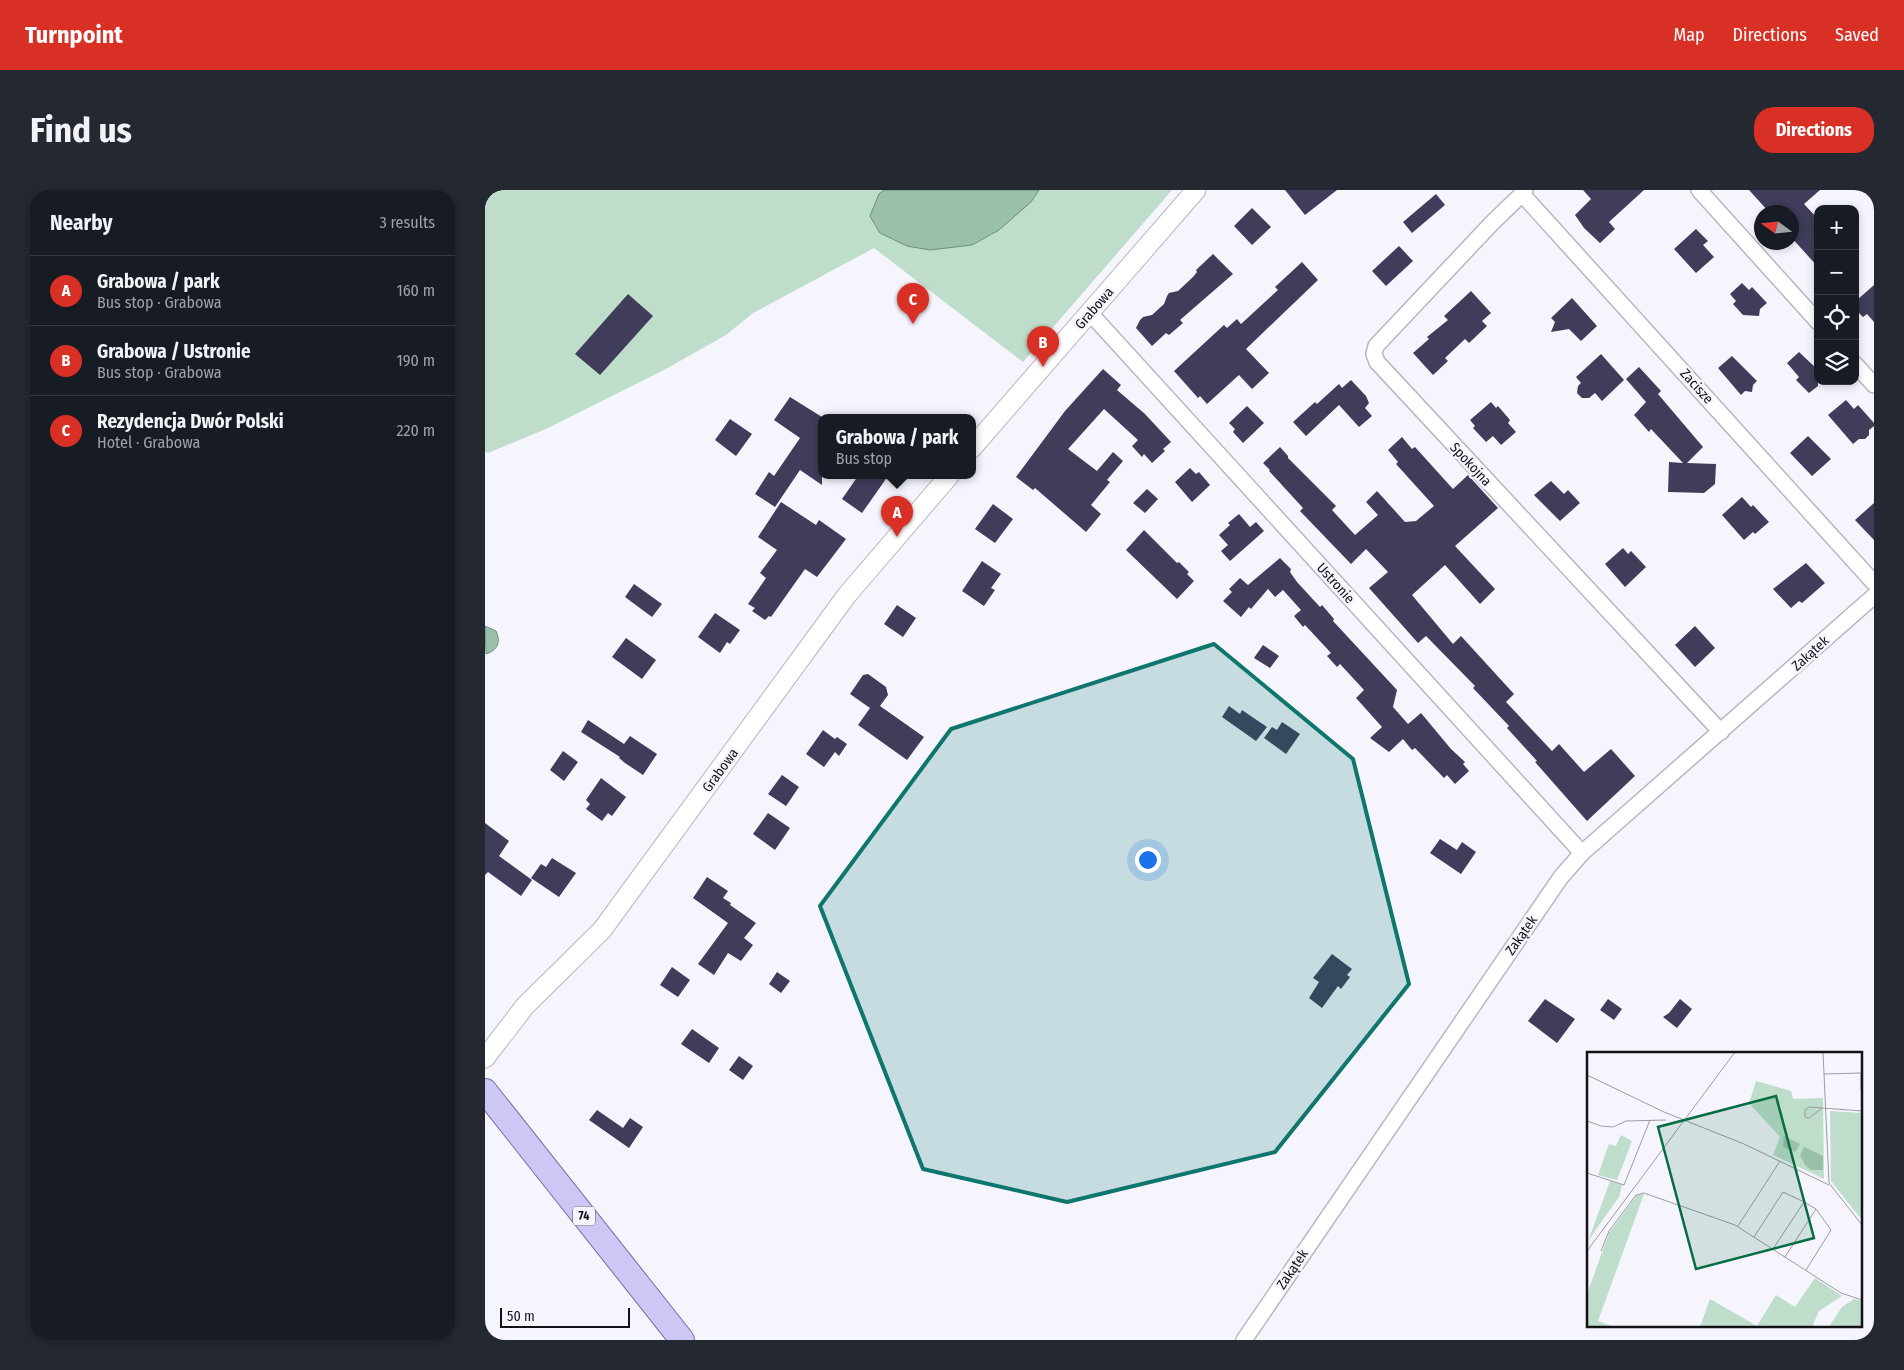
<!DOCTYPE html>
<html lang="en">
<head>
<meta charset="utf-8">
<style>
  body { margin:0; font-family:"Fira Sans Condensed",sans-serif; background:#242831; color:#f1f3f6 }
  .controls { position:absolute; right:15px; top:15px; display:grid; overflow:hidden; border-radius:10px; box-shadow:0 2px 8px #0003 }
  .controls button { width:45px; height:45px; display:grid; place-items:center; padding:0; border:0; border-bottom:1px solid #363941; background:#171b24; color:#f1f3f6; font:25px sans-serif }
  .compass { position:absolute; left:1269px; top:15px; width:45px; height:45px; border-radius:50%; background:#171b24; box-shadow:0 2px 8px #0003; rotate:285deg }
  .scale { position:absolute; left:15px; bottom:12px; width:130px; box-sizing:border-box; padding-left:5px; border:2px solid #131317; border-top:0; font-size:14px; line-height:18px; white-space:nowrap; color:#131317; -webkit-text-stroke:4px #f6f5fd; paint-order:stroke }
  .you { position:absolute; left:662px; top:669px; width:18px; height:18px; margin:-12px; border:4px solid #fff; border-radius:50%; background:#1a73e8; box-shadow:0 0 0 8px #1a73e833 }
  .badge { display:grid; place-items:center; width:32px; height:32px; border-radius:50%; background:#d93025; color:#fff; font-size:16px; font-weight:700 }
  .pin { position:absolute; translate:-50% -41px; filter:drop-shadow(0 1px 2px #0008) }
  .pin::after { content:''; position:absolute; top:26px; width:18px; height:15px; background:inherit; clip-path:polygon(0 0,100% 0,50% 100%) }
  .popup { position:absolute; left:333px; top:224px; width:158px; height:65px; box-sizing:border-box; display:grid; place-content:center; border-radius:10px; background:#171b24; filter:drop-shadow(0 1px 4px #0005); font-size:16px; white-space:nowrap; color:#9ea1a6 }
  .popup b { font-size:19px; color:#f1f3f6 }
  .popup::after { content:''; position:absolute; left:50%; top:100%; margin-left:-10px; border:10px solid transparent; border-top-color:#171b24 }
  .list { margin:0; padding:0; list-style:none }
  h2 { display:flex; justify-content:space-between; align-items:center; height:65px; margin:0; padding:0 20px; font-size:21px }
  h2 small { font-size:16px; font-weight:400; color:#9ea1a6 }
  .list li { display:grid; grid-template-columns:32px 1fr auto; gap:15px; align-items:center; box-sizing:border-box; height:70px; padding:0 20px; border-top:1px solid #363941 }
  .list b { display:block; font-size:19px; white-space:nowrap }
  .list p { margin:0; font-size:16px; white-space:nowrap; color:#9ea1a6 }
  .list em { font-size:16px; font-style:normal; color:#9ea1a6 }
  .icon { flex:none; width:28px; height:28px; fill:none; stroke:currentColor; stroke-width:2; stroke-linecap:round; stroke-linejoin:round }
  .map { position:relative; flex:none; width:1389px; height:1150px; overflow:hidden; border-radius:20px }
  header { display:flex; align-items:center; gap:30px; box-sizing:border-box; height:70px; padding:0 25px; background:#d93025; color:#fff }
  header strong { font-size:24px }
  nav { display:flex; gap:28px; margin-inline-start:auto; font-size:18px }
  .intro { display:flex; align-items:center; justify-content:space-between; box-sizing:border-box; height:120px; padding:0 30px }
  h1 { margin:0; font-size:35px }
  .button { padding:12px 22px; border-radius:20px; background:#d93025; color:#fff; font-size:18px; font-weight:700 }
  main { display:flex; gap:30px; padding:0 30px }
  aside { flex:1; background:#171b24; border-radius:20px; box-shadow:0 2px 8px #0003 }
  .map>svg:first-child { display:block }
  .green { fill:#beddca }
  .water { fill:#9bc0a9; stroke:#728c7d }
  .building { fill:#403d5b }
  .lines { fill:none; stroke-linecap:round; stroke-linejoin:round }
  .minor-casing { stroke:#b7b7c3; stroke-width:18 }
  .tertiary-casing { stroke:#b7b7c3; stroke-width:21 }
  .primary-casing { stroke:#7570a1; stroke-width:26 }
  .minor { stroke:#fff; stroke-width:15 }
  .tertiary { stroke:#fff; stroke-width:19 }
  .primary { stroke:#ccc7f4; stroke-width:24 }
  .marked { fill:#0f766e; fill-opacity:0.2; stroke:#0f766e; stroke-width:4; stroke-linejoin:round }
  .labels { text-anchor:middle; stroke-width:5; stroke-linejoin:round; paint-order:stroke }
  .shield { fill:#f6f5fd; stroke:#57575c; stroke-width:1 }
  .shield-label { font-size:12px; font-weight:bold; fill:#131317 }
  .street-label { font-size:14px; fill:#131317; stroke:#f6f5fd }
  .inset-road { fill:none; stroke:#9b9ba1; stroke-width:1 }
  .view { fill:#066c42; fill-opacity:0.15; stroke:#066c42; stroke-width:2.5 }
  .inset-edge { fill:none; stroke:#131317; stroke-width:2.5 }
</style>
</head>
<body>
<header>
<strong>Turnpoint</strong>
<nav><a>Map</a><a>Directions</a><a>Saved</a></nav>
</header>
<div class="intro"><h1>Find us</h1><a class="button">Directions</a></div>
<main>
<aside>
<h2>Nearby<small>3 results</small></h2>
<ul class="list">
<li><span class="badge">A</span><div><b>Grabowa / park</b><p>Bus stop · Grabowa</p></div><em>160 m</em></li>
<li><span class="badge">B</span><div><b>Grabowa / Ustronie</b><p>Bus stop · Grabowa</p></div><em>190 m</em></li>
<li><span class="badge">C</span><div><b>Rezydencja Dwór Polski</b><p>Hotel · Grabowa</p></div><em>220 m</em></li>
</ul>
</aside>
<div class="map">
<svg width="1389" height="1150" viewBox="0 0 1389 1150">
  <rect width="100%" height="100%" fill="#f6f5fd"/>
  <path class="green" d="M0,0H687L538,172L389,58L268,123L241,145L179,180L63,238L3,263L0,262Z"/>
  <g class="water">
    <path d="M399,0H554L546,12L514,40L487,55L445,60L422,56L395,43L385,26L394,4Z"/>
    <path d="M0,436L11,441C16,452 13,460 1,464Z"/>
  </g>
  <g class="building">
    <path d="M800,0H852L820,25Z"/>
    <path d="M1098,0H1159L1124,32L1130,39L1115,53L1099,38L1090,25L1106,9Z"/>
    <path d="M1264,0H1335L1319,14L1333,29V77L1306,47V22H1284Z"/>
    <path d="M951,4L960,15L927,43L918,32Z"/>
    <path d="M767,18L786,37L767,55L749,36Z"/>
    <path d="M1211,39L1223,51L1218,55L1229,67L1211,83L1189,59Z"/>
    <path d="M914,56L928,71L901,96L887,81Z"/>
    <path d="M728,64L748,84L695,130L698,133L684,145L681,143L667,156L651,138L655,130L658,127L667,125L679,114L682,106L684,103L693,101L708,87L712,82L711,80Z"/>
    <path d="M817,72L833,90L761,159L784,183L767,199L754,185L722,214L715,206L713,208L689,181L739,135L742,138L752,129L756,134L793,100L790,97Z"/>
    <path d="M1257,93L1264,100L1267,97L1282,113L1275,119L1274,126L1258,125L1248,114L1251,111L1245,104Z"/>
    <path d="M1389,95V132L1382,124L1378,127L1371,120L1372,110Z"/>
    <path d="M986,101L1006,123L997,131L1002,136L984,153L980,149L960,168L963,171L948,185L928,163L944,149L942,147L963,130L959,126Z"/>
    <path d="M143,104L168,126L115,185L90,164Z"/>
    <path d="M1087,108L1112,136L1096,151L1084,139L1066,142L1070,132L1066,128Z"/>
    <path d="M1314,162L1333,180V196L1324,203L1311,190L1314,187L1302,173Z"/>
    <path d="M1116,164L1139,190L1117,211L1110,203L1104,208H1097L1092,203L1093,196L1096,193L1091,187Z"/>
    <path d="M1247,166L1272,191L1268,195L1267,202L1260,201L1256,205L1233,178Z"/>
    <path d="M1154,177L1176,201L1173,204L1218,257L1202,273L1231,274L1230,294L1219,303L1183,302L1184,272L1198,273L1166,239L1164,242L1149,225L1161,212L1141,189Z"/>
    <path d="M618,179L636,195L632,200L660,224L686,252L678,259L680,261L667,273L659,264L657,267L647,256L653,250L619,219L583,259L612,281L628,262L638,271L622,290L625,292L606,315L616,324L601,342L550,298L548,300L531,287L580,221Z"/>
    <path d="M866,190L881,206L884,213L880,218L887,226L874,237L854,215L821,246L808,232L830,212L832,214L854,194L857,198Z"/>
    <path d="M305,207L337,227V295L315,280L290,317L270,304L284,282L289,286L315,248L289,230Z"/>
    <path d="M1361,210L1369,219L1373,215L1389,233V236L1384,240V245L1380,249H1374L1368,254L1343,225Z"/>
    <path d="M1006,212L1011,218L1013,216L1025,230L1023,233L1031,242L1016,255L1008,246L1001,252L988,238L990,236L985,230Z"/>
    <path d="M762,216L779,233L758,253L748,242L750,239L744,233Z"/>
    <path d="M245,229L267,244L251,266L230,250Z"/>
    <path d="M1323,246L1346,269L1327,286L1305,263Z"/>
    <path d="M917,247L927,259L930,257L968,299L983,285L1013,318L970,356L1010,399L995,414L960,375L927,405L968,454L976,446L1029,504L1021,512L1067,561L1074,554L1099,582L1126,559L1150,586L1102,631L1050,572L1052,571L1022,538L1024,536L988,498L990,496L941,446L933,453L884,398L903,382L881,359L866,374L815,321L818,318L784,281L785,280L778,273L795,257L803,266V268L851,316L847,320L870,345L893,325L881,312L892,301L920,332L931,331L949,316L911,274L913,272L903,260Z"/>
    <path d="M705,278L711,284L714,282L725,295L707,312L690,292Z"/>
    <path d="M373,286H403L377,323L357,309Z"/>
    <path d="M1066,291L1079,304L1083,300L1095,313L1075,331L1049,305Z"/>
    <path d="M662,299L673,309L660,323L648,313Z"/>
    <path d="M1257,307L1266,317L1268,315L1284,332L1270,344L1268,342L1259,350L1237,325Z"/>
    <path d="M296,312L331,335L334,330L361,349L332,387L320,379L286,427L284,426L280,430L267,421L270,418L263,414L281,388L275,383L292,360L273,347Z"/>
    <path d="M1389,313V350L1370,330Z"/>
    <path d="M508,314L528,329L510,353L490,339Z"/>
    <path d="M754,324L765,337L771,332L779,341L745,371L736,361L743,355L734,345L745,335L743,333Z"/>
    <path d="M659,340L692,373L694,372L704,382L702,384L709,391L692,409L641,360Z"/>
    <path d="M1138,358L1143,364L1146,361L1161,377L1140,397L1120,374Z"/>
    <path d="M795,368L806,379L805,382L812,392L835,417L837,415L849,429L848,431L912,500L908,517L923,534L936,523L966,559L980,572L978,574L984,581L970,594L962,585L959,588L930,558L927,560L918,549L904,562L885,548L897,537L871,508L879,500L855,474L852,477L842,466L846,463L820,435L818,437L809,426L816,420L798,400L790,407L783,399L766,419L764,417L756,427L738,411L747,402L744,399L755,388L763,395Z"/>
    <path d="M497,371L516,384L506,398L510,400L499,416L477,401Z"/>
    <path d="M1321,373L1340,393L1317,413L1314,411L1306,418L1288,399Z"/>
    <path d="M149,394L177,414L167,427L140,407Z"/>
    <path d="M412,415L431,428L418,447L399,434Z"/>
    <path d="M230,423L255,440L245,454L242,452L235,463L213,447Z"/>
    <path d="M1210,436L1230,458L1210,477L1190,455Z"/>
    <path d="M141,448L171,470L157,489L127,467Z"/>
    <path d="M778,455L794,466L785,478L769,468Z"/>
    <path d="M383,484L401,497L403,505L395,516L439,547L422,570L373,535L385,518L365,504L378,485Z"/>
    <path d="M744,516L755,524L757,520L782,537L771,551L737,527Z"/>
    <path d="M103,530L139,554L145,546L172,564L158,585L140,573L134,568L135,567L96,542Z"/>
    <path d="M797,532L815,544L801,564L779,548L787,537L792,540Z"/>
    <path d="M338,540L350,549L352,547L362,554L354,566L350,562L339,577L321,564Z"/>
    <path d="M78,561L93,572L79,591L65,580Z"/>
    <path d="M297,585L314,597L301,616L283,604Z"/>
    <path d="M116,588L141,607L127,626L123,623L117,631L101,619L105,614L101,610Z"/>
    <path d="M283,623L305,638L290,660L268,644Z"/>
    <path d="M0,633L24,651L14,666L47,690L36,706L3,682L0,685Z"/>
    <path d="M955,649L972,660L977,652L991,662L976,684L945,663Z"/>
    <path d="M67,668L91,683L74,707L46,688L56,674L61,677Z"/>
    <path d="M222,687L243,701L238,708L246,713L245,715L271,733L259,748L268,755L256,771L243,763L229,785L213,774L243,733L208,708Z"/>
    <path d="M847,764L867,779L862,785L865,787L856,799L853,796L837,818L824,808L834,792L828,788Z"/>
    <path d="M187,777L205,790L193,807L175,795Z"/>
    <path d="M292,782L305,791L296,803L284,794Z"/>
    <path d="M1060,809L1090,829L1072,853L1043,831Z"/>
    <path d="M1123,809L1137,819L1129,830L1115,820Z"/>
    <path d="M1195,809L1207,819L1192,838L1178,827L1184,823Z"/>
    <path d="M207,839L234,858L224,873L196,854Z"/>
    <path d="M254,866L268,876L258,890L244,880Z"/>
    <path d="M112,920L138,938L145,928L158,937L144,958L104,930Z"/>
  </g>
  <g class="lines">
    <g class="minor-casing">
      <g id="minor">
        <path d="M1040,0L1037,4L1389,393"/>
        <path d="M1214,0L1333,132"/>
        <path d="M1037,4L1007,33L891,156L889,164L892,172L1236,542"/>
        <path d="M605,123L1097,663"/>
        <path d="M1370,174L1389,195"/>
        <path d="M759,1150L1076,687L1097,663L1389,406"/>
      </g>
    </g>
    <g class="tertiary-casing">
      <g id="tertiary">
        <path d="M487,258L711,0"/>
        <path d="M0,868L40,816L117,740L362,405L464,286"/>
      </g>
    </g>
    <g class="primary-casing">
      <path id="primary" d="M0,901L197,1150"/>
    </g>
    <use href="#minor" class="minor"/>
    <use href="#tertiary" class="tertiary"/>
    <use href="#primary" class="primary"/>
  </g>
  <path class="marked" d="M729,454L868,569L924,794L790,962L582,1012L438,979L335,716L466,539Z"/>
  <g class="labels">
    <rect class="shield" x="88" y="1016.5" width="22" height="19" rx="4"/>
    <g class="shield-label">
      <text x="99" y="1030">74</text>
    </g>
    <g class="street-label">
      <text transform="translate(609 118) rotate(-49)" y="5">Grabowa</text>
      <text transform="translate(1212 196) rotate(48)" y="5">Zacisze</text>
      <text transform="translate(986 274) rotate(47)" y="5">Spokojna</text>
      <text transform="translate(851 393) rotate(48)" y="5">Ustronie</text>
      <text transform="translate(1325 463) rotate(-42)" y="5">Zakątek</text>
      <text transform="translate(235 580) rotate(-54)" y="5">Grabowa</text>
      <text transform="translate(1036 745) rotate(-55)" y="5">Zakątek</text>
      <text transform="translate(807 1079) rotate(-56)" y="5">Zakątek</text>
    </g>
  </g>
  <g transform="translate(1102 862)">
    <rect width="275" height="275" fill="#f6f5fd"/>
    <path d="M169,29L204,39L206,47L236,46L237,127L186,103L193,85L162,51ZM243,59L275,61V168L244,129ZM34,83L45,89L30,128L11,123L22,92L29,94ZM23,129L35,133L32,145L1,189ZM57,142L11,269L27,275H0V242L22,181L50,143ZM228,226L255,244L232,259L225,275H113L123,247L170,274L189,243L208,255ZM267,247L275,249V275H245L243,273L255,255Z" fill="#beddca"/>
    <path d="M197,84L213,92L208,100L196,95ZM217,95L236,104V118H224L218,113L213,103Z" fill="#9bc0a9"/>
    <path class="inset-road" d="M236,0L242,131L275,173M237,22L275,21M274,22V38M0,23L77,60L157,92L242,133M235,56L222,66L218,65V58L222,55L275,59M0,69L14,74L26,75L39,69L79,68M0,121L37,133L63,68M151,174L193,109M167,185L196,140L217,150M186,197L217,150L229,157M0,199L148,0M14,199L22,179L49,143L57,141L148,173L254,241L275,248M198,205L229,157L244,178L219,218"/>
    <path class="view" d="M189,44L227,186L109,217L71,75Z"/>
    <rect width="275" height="275" class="inset-edge"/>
  </g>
</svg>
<div class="controls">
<button>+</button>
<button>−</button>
<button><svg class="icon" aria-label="locate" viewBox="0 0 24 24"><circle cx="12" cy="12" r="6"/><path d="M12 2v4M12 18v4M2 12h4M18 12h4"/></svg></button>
<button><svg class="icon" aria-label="layers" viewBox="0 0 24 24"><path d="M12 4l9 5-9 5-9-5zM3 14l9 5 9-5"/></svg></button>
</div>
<svg class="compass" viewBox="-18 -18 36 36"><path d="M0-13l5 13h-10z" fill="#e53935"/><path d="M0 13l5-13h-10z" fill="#9ea1a6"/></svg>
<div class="scale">50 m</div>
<div class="you"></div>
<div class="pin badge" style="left:412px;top:347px">A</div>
<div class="popup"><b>Grabowa / park</b>Bus stop</div>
<div class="pin badge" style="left:558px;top:177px">B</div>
<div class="pin badge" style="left:428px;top:134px">C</div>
</div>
</main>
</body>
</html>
